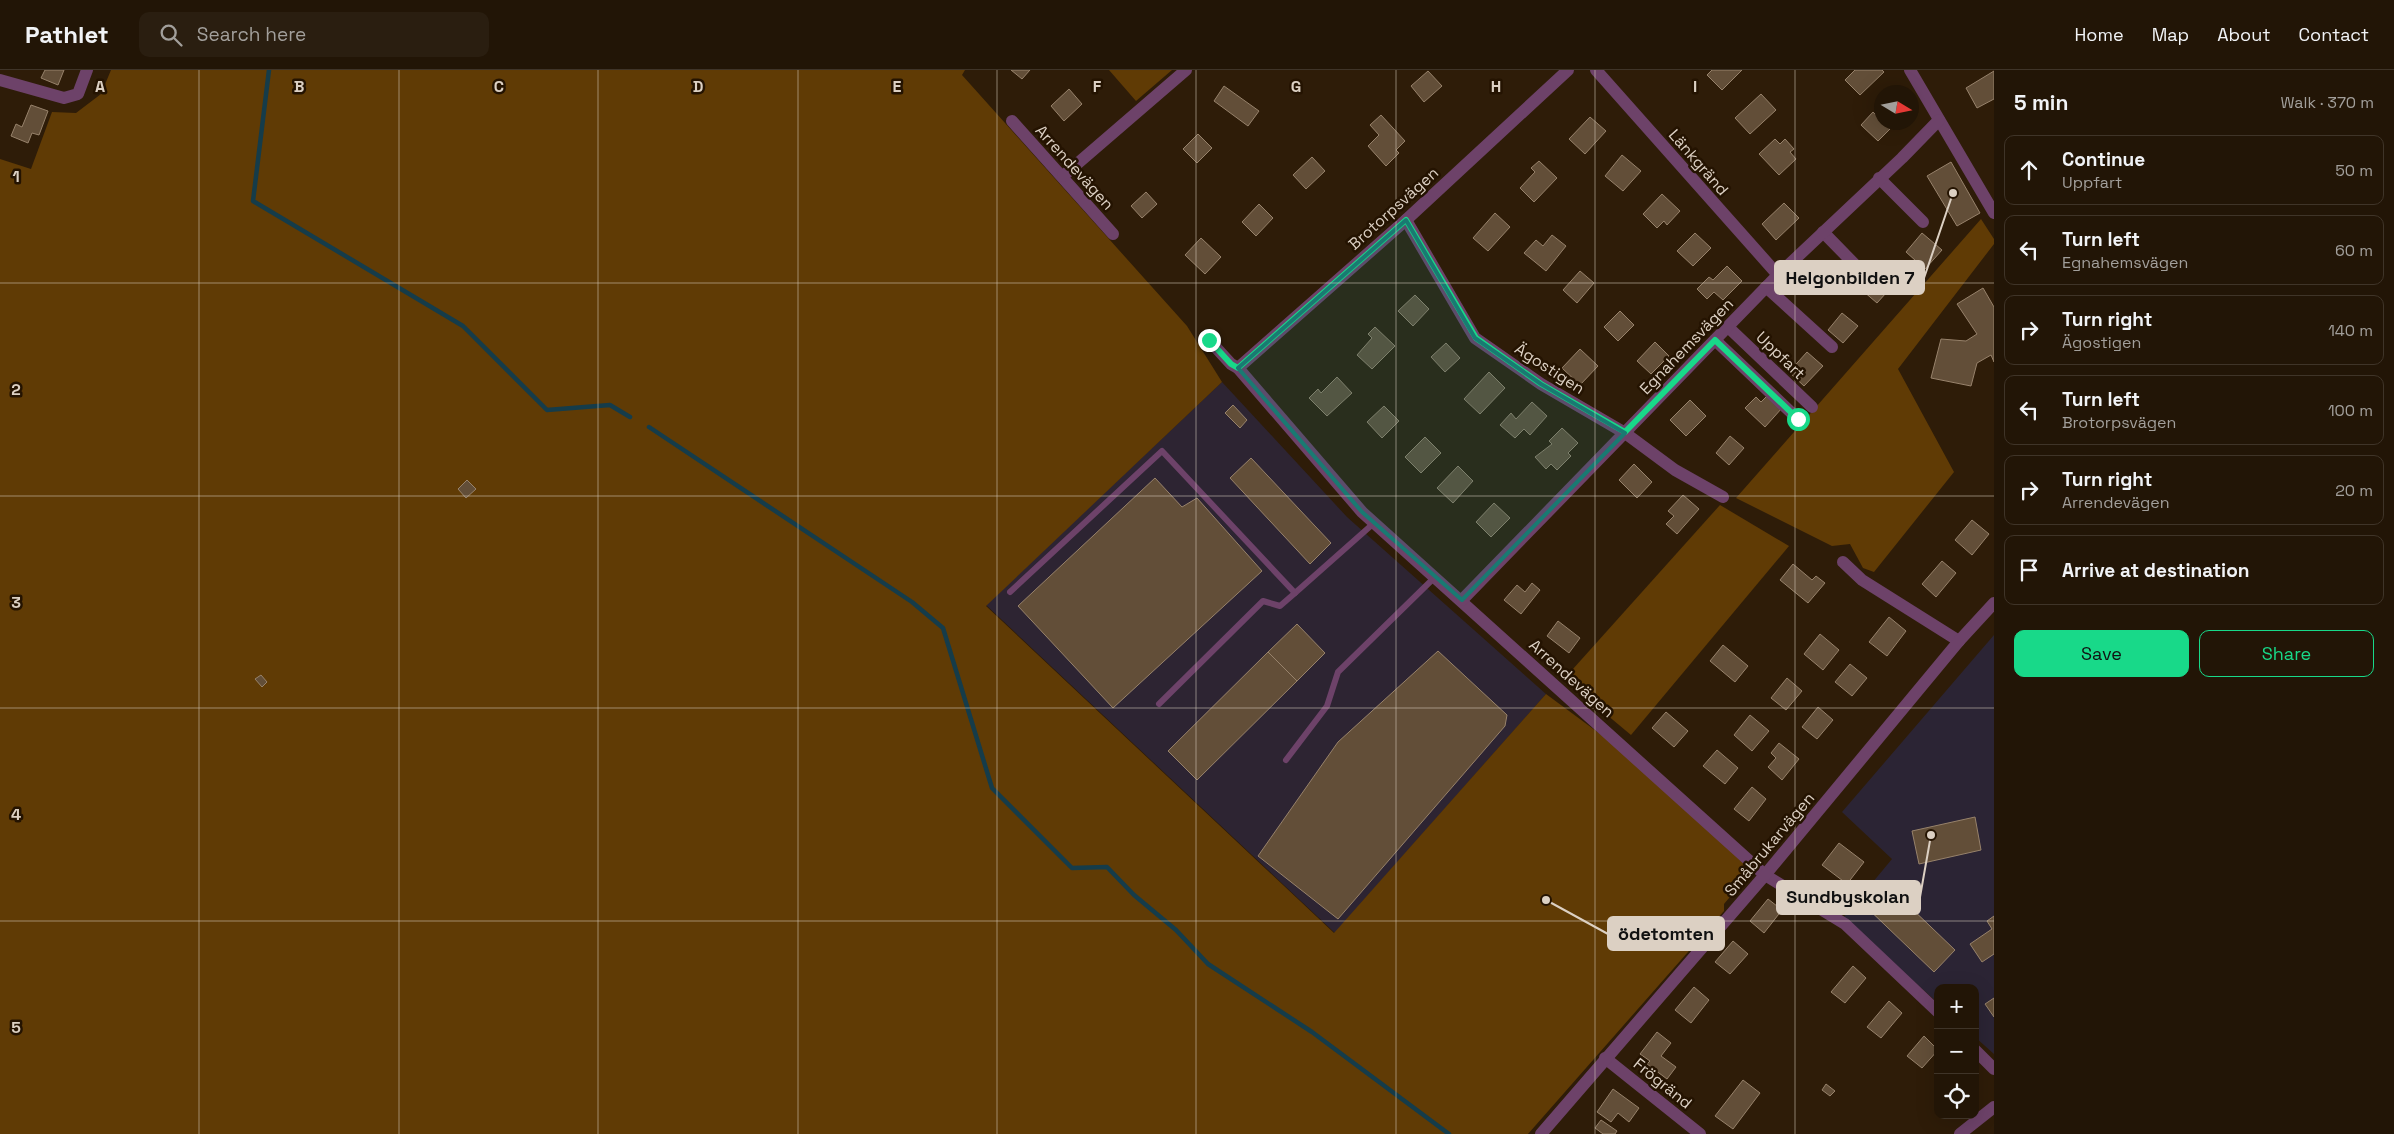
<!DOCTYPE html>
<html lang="en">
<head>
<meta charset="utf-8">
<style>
  body { margin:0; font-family:"Space Grotesk",sans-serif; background:#2a1e10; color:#f1f3f6 }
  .controls { position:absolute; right:15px; bottom:15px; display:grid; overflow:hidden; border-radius:10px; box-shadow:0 5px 20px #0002 }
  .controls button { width:45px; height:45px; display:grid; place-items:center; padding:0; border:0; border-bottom:1px solid #3f3428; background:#221506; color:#f1f3f6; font:25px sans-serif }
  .compass { position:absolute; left:1874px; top:15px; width:45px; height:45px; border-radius:50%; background:#221506; box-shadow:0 5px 20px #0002; rotate:100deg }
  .stop { position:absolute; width:15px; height:15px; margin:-11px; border:4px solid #18d989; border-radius:50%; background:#fff }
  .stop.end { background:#18d989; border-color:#fff; box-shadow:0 1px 5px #0008 }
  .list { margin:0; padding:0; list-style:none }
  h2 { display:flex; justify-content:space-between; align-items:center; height:65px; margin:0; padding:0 20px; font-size:21px }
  h2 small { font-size:16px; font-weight:400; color:#a29f9b }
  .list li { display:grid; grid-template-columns:32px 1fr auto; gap:15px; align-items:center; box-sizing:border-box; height:70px; margin:0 10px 10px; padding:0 10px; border:1px solid #3f3428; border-radius:10px }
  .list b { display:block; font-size:19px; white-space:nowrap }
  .list p { margin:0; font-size:16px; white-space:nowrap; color:#a29f9b }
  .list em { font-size:16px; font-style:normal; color:#a29f9b }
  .actions { display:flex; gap:10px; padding:15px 20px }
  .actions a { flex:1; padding:11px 0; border:1px solid #18d989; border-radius:10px; text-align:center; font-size:18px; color:#18d989 }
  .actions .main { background:#18d989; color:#111 }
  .icon { flex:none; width:28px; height:28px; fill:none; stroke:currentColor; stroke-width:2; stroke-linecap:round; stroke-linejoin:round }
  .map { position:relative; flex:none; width:1994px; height:1064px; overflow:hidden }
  header { display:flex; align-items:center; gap:30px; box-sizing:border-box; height:70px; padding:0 25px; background:#221506; border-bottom:1px solid #3f3428 }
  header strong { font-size:24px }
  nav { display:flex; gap:28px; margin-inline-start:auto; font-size:18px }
  .search { width:350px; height:45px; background:#2a1e10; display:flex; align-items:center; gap:12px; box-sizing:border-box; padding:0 18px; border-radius:10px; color:#a29f9b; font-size:19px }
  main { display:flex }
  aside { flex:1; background:#221506 }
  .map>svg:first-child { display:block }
  .commercial { fill:#2d2432 }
  .education { fill:#2b2434 }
  .green { fill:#603b05 }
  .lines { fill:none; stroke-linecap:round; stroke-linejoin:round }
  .stream { stroke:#153c4a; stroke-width:4.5 }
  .building { fill:#624e38; stroke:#97826b }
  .service { stroke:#6d4269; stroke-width:6 }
  .minor { stroke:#6d4269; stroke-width:12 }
  .route { stroke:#18d989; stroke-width:6 }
  .marked { fill:#197a72; fill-opacity:0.2; stroke:#197a72; stroke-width:4; stroke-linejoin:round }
  .grid { fill:none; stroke:#dcd0c3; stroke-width:1; stroke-opacity:0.55 }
  .labels { text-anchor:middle; stroke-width:5; stroke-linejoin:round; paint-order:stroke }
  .street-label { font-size:16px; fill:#dcd0c3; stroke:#241301 }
  .grid-label { font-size:16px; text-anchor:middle; font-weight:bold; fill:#dcd0c3; stroke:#241301; stroke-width:5; stroke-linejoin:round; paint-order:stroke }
  .leader { fill:none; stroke:#dcd0c3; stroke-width:2 }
  .callout-dot { fill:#dcd0c3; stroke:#241301; stroke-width:2 }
  .callout { fill:#dcd0c3; stroke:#dcd0c3; stroke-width:2 }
  .callout-label { font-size:18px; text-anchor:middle; font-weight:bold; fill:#111 }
</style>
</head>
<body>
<header>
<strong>Pathlet</strong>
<div class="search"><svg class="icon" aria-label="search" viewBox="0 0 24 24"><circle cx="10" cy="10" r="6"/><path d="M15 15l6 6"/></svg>Search here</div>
<nav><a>Home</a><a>Map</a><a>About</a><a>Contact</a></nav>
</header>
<main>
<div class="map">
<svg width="1994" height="1064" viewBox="0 0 1994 1064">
  <rect width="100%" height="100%" fill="#2e1c08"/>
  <path class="commercial" d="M1222,312L1347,447L1546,624L1335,863L986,535Z"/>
  <path class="education" d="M1994,565V984L1975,967V918H1938V933L1843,848L1892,789L1842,742Z"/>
  <g class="green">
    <path d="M111,0H965L962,5L1187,256L1222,312L986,536L1334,863L1546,624L1657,706L1756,796L1724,834V841L1528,1064H0V89L31,99L52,42L76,43L101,24Z"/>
    <path d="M1109,0H1172L1136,31Z"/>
    <path d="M1981,149L1994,169V174L1898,299L1954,402L1874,502L1863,498L1850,474L1832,476L1736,428Z"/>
    <path d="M1720,435L1789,476L1631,665L1564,609Z"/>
  </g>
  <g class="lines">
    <g class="stream">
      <path d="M269,0L253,131L463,256L547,340L610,335L630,347"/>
      <path d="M649,357L912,532L943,558L992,718L1072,798L1107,797L1134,825L1176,860L1208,894L1312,962L1449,1064"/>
    </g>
  </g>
  <g class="building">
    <path d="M45,0H64L58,15L41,8Z"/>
    <path d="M1011,0H1030L1022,9Z"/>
    <path d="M1712,0H1742L1722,20L1707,5Z"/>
    <path d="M1855,0H1882L1884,2L1860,25L1845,10Z"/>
    <path d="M1428,1L1442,16L1424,32L1411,16Z"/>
    <path d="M1994,1V29L1977,38L1966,18Z"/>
    <path d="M1224,16L1259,41L1248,56L1214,31Z"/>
    <path d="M1069,19L1082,34L1064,51L1051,36Z"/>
    <path d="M1761,24L1776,40L1750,64L1735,48Z"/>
    <path d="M31,35L48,41L39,65L32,63L28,73L11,66L16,54L22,57Z"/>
    <path d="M1882,38V52H1897L1878,71L1861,55L1873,42L1875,44Z"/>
    <path d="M1381,45L1405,71L1396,80L1399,83L1386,96L1368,76L1379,65L1370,55Z"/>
    <path d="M1590,47L1606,61L1585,84L1569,69Z"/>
    <path d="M1198,64L1212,78L1197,93L1183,79Z"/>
    <path d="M1775,69L1780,74L1785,69L1794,79L1790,82L1796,89L1779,105L1759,84Z"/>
    <path d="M1622,85L1641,101L1623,121L1605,106Z"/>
    <path d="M1312,87L1325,101L1306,119L1293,105Z"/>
    <path d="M1539,91L1557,108L1534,132L1520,118L1535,102L1531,98Z"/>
    <path d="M1951,92L1980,143L1957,156L1927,106Z"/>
    <path d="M1146,122L1157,134L1142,148L1131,136Z"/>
    <path d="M1662,124L1680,141L1667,155L1664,151L1657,158L1643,144Z"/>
    <path d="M1784,133L1799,148L1776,170L1762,154Z"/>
    <path d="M1259,134L1273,148L1256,166L1242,152Z"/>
    <path d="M1495,143L1510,157L1488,181L1473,168Z"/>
    <path d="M1695,163L1711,178L1693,196L1677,181Z"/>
    <path d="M1922,163L1942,180L1925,199L1906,182Z"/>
    <path d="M1552,165L1566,176L1546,201L1524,183L1536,170L1543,176Z"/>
    <path d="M1201,168L1221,187L1205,204L1185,185Z"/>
    <path d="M1727,196L1742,211L1723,230L1714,222L1707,229L1697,219L1709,207L1713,210Z"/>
    <path d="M1881,199L1896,212L1877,233L1863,221Z"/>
    <path d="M1580,201L1594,213L1577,233L1563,220Z"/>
    <path d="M1983,218L1994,237V292L1991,285L1977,293L1971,316L1931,308L1941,269L1966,271L1977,264L1957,234Z"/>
    <path d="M1415,225L1429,239L1413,256L1398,241Z"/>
    <path d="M1620,241L1634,255L1618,271L1604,257Z"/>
    <path d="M1842,243L1858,256L1843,273L1828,260Z"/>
    <path d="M1375,257L1395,276L1372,299L1357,285L1372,268L1368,264Z"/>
    <path d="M1655,272L1669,286L1651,304L1637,291Z"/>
    <path d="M1446,273L1460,288L1445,302L1431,287Z"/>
    <path d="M1580,279L1598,296L1580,315L1562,298Z"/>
    <path d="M1807,282L1823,296L1804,316L1789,302Z"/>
    <path d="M1489,302L1505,318L1480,344L1464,329Z"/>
    <path d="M1337,307L1352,323L1327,346L1309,328L1318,319L1321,323Z"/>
    <path d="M1768,325L1782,338L1765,357L1745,338L1756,327L1761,332Z"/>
    <path d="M1690,330L1706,346L1686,366L1670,350Z"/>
    <path d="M1532,332L1547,346L1530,365L1524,359L1515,368L1500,355L1511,343L1516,349Z"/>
    <path d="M1233,335L1247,350L1240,358L1225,343Z"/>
    <path d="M1384,336L1399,351L1382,368L1367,352Z"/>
    <path d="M1562,358L1578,373L1568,383L1571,386L1557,400L1551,394L1546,399L1535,387L1552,374L1549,371Z"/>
    <path d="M1730,366L1744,378L1729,395L1716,383Z"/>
    <path d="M1425,367L1441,383L1421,403L1405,387Z"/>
    <path d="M1251,388L1331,473L1310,494L1230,408Z"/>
    <path d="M1634,394L1652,412L1637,428L1619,410Z"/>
    <path d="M1458,396L1473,411L1453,433L1437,418Z"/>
    <path d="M1155,408L1182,437L1197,428L1262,501L1113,638L1018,536Z"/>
    <path d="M467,410L476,419L466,428L458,419Z"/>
    <path d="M1683,425L1699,439L1677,464L1666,454L1674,446L1668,441Z"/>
    <path d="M1494,433L1510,448L1491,467L1476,452Z"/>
    <path d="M1972,450L1989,464L1972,485L1955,470Z"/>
    <path d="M1942,491L1956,503L1936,527L1922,514Z"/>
    <path d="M1793,494L1812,510L1816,506L1825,513L1808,533L1780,510Z"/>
    <path d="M1532,513L1540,520L1521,544L1504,530L1517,515L1525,522Z"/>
    <path d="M1889,547L1906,561L1887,586L1869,572Z"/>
    <path d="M1558,551L1580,568L1569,583L1547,566Z"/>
    <path d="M1297,554L1325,583L1297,611L1268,582Z"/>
    <path d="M1820,564L1839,580L1823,600L1804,584Z"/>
    <path d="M1723,575L1748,596L1735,612L1710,591Z"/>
    <path d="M1438,581L1507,645L1505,656L1338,849L1258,786L1338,672Z"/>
    <path d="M1268,582L1297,611L1197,710L1168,681Z"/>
    <path d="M1850,594L1867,608L1852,626L1835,612Z"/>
    <path d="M261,605L267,612L262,617L255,609Z"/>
    <path d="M1787,608L1802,621L1786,640L1771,628Z"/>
    <path d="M1818,637L1833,650L1817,669L1802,657Z"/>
    <path d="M1666,642L1688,661L1674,677L1652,658Z"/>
    <path d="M1750,645L1769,661L1752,681L1734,665Z"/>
    <path d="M1779,673L1799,689L1782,710L1768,697L1776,688L1771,683Z"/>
    <path d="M1717,680L1738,698L1725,714L1703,696Z"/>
    <path d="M1752,717L1766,729L1749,751L1734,739Z"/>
    <path d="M1975,747L1981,780L1919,794L1912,761Z"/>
    <path d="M1839,773L1864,792L1847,814L1822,795Z"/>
    <path d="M1883,811L1955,880L1934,902L1862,833Z"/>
    <path d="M1768,829L1782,840L1764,863L1750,851Z"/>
    <path d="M1994,846V884L1982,892L1970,874L1992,859L1987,851Z"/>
    <path d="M1733,871L1748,884L1730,904L1715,892Z"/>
    <path d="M1853,896L1866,908L1845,933L1831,922Z"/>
    <path d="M1694,917L1709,930L1691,953L1675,940Z"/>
    <path d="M1994,928V947L1985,934Z"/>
    <path d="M1889,931L1902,943L1881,968L1867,957Z"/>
    <path d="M1657,962L1671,973L1661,986L1676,997L1667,1009L1647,994L1650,991L1640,984Z"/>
    <path d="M1924,966L1938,980L1922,998L1907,986Z"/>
    <path d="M1743,1010L1760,1023L1733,1059L1715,1046Z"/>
    <path d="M1826,1014L1835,1021L1830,1026L1822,1020Z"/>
    <path d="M1613,1019L1639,1038L1629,1052L1618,1043L1611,1052L1597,1042Z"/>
    <path d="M1601,1050L1617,1061L1615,1064H1603L1595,1058Z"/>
  </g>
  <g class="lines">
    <g class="service">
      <path d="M1010,522L1162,381L1295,523L1374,453"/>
      <path d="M1159,634L1263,531L1280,536L1295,523"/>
      <path d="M1286,690L1327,636L1338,602L1435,507"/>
    </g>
    <g class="minor">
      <path d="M1596,0L1778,205"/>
      <path d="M1910,0L1994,143"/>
      <path d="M0,10L64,28L78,24L87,0"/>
      <path d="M1012,51L1113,164"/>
      <path d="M1063,106L1186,0"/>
      <path d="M1879,108L1923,152"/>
      <path d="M1406,150L1475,268L1541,314L1625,363L1675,400L1723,427"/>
      <path d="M1823,162L1866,206"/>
      <path d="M1766,217L1832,277"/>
      <path d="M1728,257L1812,337"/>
      <path d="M1209,270L1231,294L1238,298L1362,442L1765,805L1845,854L1938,942"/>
      <path d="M1715,270L1798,349"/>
      <path d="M1238,298L1406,150L1568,0"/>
      <path d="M1843,492L1862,510L1959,571"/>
      <path d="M1462,530L1778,205L1902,88L1939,50"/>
      <path d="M1975,980L1994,999"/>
      <path d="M1605,988L1700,1064"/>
      <path d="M1541,1064L1765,805L1959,571L1994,533"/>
      <path d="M1960,1064L1994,1037"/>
    </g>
  </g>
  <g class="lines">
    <path class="route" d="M1209,270L1231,294L1238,298L1406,150L1476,268L1541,314L1625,362L1715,270L1798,349"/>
  </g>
  <path class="marked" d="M1406,150L1475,268L1541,314L1625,363L1462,530L1362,442L1238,298Z"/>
  <path class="grid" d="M199,0V1064M399,0V1064M598,0V1064M798,0V1064M997,0V1064M1196,0V1064M1396,0V1064M1595,0V1064M1795,0V1064M0,213H1994M0,426H1994M0,638H1994M0,851H1994"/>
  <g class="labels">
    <g class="street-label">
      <text transform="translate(1699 92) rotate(49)" y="6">Länkgränd</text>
      <text transform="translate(1075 97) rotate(48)" y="6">Arrendevägen</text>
      <text transform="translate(1393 138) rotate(-42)" y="6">Brotorpsvägen</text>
      <text transform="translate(1686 276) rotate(-46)" y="6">Egnahemsvägen</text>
      <text transform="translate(1781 285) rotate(44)" y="6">Uppfart</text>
      <text transform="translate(1550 298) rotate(33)" y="6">Ägostigen</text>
      <text transform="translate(1572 608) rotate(42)" y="6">Arrendevägen</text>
      <text transform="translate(1769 774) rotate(-50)" y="6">Småbrukarvägen</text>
      <text transform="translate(1663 1013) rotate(39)" y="6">Frögränd</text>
    </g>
  </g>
  <g class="grid-label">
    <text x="100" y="22">A</text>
    <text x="299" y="22">B</text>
    <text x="499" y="22">C</text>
    <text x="698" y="22">D</text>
    <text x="897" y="22">E</text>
    <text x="1097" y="22">F</text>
    <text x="1296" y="22">G</text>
    <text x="1496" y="22">H</text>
    <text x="1695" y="22">I</text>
    <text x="16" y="112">1</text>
    <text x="16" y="325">2</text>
    <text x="16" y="538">3</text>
    <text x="16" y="750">4</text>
    <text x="16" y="963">5</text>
  </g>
  <path class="leader" d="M1953 123L1924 208M1931 765L1920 827M1546 830L1608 864"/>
  <g class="callout-dot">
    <circle cx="1953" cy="123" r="5"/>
    <circle cx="1931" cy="765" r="5"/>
    <circle cx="1546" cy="830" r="5"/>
  </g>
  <g class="callout">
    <rect x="1775" y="191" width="149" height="33" rx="5"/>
    <rect x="1777" y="811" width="143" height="33" rx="5"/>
    <rect x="1608" y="847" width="116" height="33" rx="5"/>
  </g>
  <g class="callout-label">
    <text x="1850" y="214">Helgonbilden 7</text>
    <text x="1848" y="833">Sundbyskolan</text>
    <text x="1666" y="870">ödetomten</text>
  </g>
</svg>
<div class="controls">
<button>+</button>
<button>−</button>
<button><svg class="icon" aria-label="locate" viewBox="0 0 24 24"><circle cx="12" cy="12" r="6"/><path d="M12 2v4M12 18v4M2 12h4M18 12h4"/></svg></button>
</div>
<svg class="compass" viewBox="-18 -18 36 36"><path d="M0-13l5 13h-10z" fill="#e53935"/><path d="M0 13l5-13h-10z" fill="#a29f9b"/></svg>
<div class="stop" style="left:1798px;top:349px"></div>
<div class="stop end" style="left:1209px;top:270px"></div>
</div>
<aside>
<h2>5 min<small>Walk · 370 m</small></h2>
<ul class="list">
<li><svg class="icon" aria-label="ahead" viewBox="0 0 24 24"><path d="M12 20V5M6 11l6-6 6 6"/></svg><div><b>Continue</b><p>Uppfart</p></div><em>50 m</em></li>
<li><svg class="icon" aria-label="left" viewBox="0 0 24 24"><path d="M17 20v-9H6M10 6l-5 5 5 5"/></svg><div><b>Turn left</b><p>Egnahemsvägen</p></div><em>60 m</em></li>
<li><svg class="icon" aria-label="right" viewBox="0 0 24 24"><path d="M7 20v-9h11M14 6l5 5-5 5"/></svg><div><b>Turn right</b><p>Ägostigen</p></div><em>140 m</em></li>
<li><svg class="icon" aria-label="left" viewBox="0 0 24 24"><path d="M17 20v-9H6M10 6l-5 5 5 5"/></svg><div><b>Turn left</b><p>Brotorpsvägen</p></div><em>100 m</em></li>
<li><svg class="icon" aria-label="right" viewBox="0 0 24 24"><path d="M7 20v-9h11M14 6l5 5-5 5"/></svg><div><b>Turn right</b><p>Arrendevägen</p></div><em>20 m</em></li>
<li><svg class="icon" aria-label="arrive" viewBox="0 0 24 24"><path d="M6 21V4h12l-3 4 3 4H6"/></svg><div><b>Arrive at destination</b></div></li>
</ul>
<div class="actions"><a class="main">Save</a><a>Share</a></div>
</aside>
</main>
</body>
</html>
